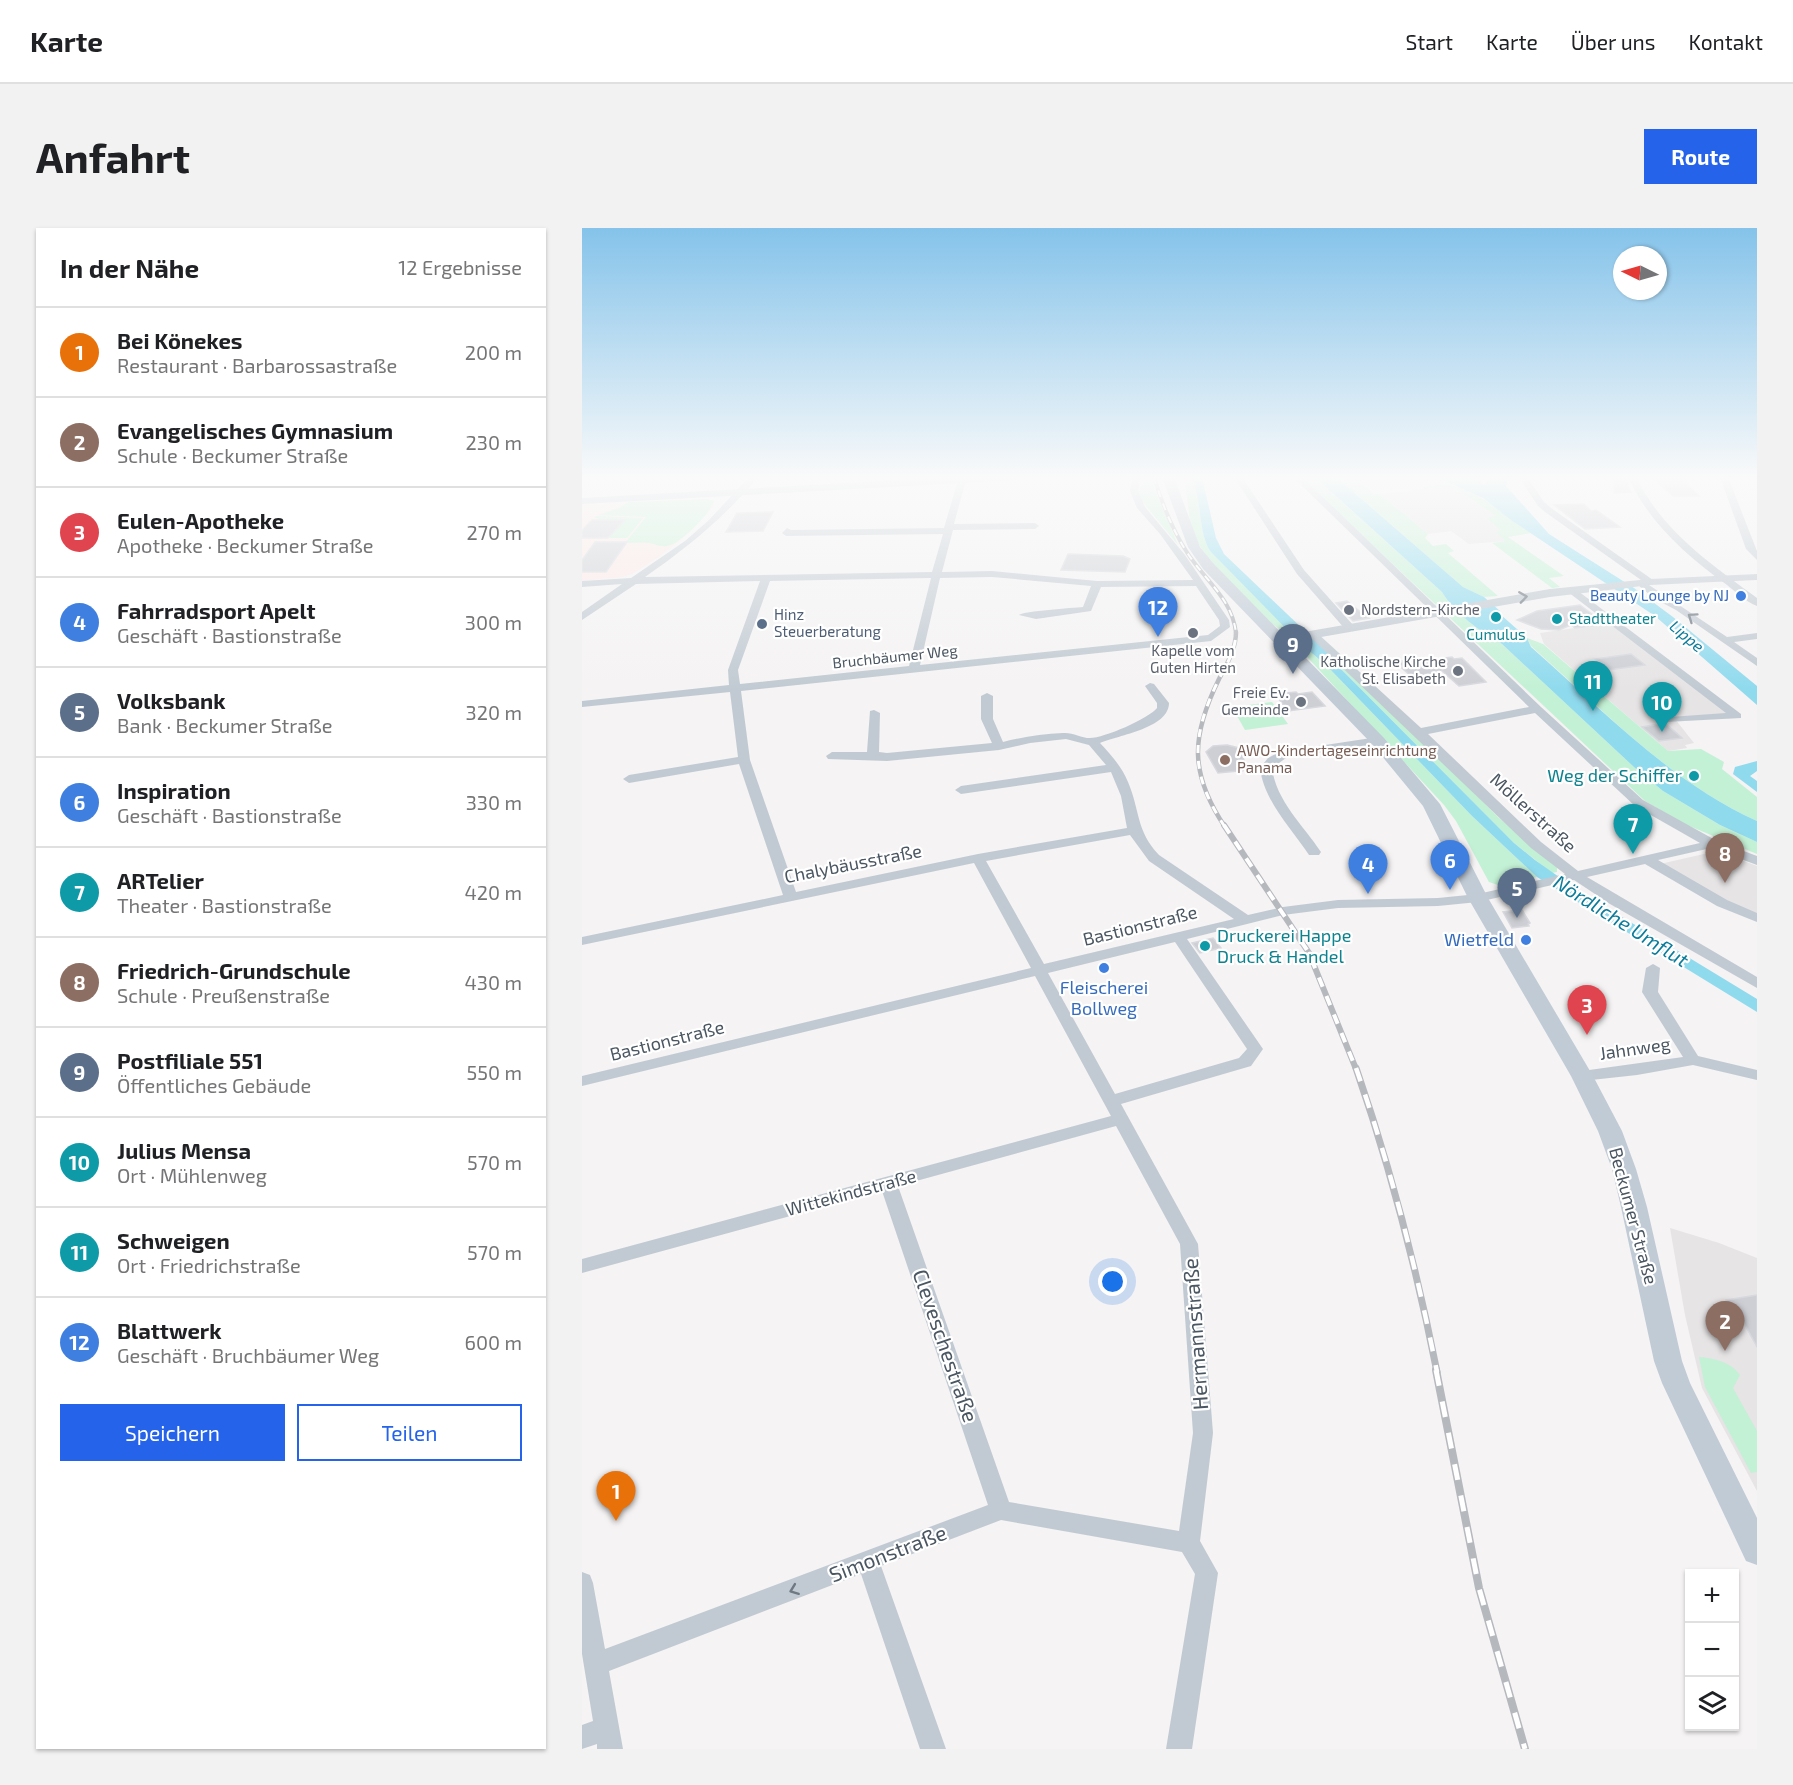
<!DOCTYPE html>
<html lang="de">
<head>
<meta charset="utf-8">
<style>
  body { margin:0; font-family:"Exo 2",sans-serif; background:#f2f2f2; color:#202124 }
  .controls { position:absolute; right:18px; bottom:18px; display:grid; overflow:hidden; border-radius:0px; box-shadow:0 2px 4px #0004 }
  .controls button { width:54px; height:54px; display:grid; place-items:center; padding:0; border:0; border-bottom:2px solid #e0e0e0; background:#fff; color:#202124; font:30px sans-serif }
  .compass { position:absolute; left:1031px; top:18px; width:54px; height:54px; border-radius:50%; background:#fff; box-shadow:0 2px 4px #0004; rotate:275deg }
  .you { position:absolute; left:531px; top:1054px; width:21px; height:21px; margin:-15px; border:4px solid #fff; border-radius:50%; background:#1a73e8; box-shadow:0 0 0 9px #1a73e833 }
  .badge { display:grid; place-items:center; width:39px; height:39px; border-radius:50%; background:#2563eb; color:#fff; font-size:20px; font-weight:700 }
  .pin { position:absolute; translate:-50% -50px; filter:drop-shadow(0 2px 3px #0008) }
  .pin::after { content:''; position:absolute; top:32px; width:21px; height:18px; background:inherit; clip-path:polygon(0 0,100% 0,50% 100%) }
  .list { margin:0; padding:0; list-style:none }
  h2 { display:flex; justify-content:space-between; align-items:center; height:78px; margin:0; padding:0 24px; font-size:26px }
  h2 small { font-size:20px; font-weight:400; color:#757577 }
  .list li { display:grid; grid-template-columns:39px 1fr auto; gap:18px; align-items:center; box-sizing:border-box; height:90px; padding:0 24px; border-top:2px solid #e0e0e0 }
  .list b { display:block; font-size:22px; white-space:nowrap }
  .list p { margin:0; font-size:20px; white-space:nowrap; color:#757577 }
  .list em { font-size:20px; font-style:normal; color:#757577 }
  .actions { display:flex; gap:12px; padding:18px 24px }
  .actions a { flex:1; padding:14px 0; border:2px solid #2563eb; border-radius:0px; text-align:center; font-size:21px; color:#2563eb }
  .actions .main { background:#2563eb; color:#fff }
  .icon { flex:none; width:33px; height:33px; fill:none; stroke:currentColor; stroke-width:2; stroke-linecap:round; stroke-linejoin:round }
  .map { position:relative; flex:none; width:1175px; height:1521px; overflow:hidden; border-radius:0px }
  header { display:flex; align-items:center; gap:36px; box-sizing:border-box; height:84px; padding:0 30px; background:#fff; border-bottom:2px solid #e0e0e0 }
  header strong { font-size:28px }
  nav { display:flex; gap:33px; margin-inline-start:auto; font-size:21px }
  .intro { display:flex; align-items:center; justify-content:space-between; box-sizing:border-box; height:144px; padding:0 36px }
  h1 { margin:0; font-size:42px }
  .button { padding:15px 27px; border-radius:0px; background:#2563eb; color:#fff; font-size:21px; font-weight:700 }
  main { display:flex; gap:36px; padding:0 36px }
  aside { flex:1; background:#fff; border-radius:0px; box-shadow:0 2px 4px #0004 }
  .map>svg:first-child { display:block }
  .education { fill:#e6e4e5 }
  .medical { fill:#fce8e6 }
  .green { fill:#c3f1d5 }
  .water { fill:#90daee }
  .building { fill:#cdcfd5; stroke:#d7d9de; stroke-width:1.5 }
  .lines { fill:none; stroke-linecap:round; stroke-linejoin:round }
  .minor { fill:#c1cad2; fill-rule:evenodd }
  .tertiary { fill:#c1cad2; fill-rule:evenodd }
  .secondary { fill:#c1cbd6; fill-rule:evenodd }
  .rail-far4-casing { stroke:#b5b8bd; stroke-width:4 }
  .rail-far3-casing { stroke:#b5b8bd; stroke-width:4.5 }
  .rail-far2-casing { stroke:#b5b8bd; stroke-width:6 }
  .rail-far1-casing { stroke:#b5b8bd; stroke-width:7 }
  .rail-casing { stroke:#b5b8bd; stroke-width:8 }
  .rail-far4 { stroke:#fff; stroke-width:2; stroke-dasharray:7; stroke-linecap:butt }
  .rail-far3 { stroke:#fff; stroke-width:3; stroke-dasharray:8; stroke-linecap:butt }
  .rail-far2 { stroke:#fff; stroke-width:4; stroke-dasharray:10; stroke-linecap:butt }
  .rail-far1 { stroke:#fff; stroke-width:4.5; stroke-dasharray:14; stroke-linecap:butt }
  .rail { stroke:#fff; stroke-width:5; stroke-dasharray:16; stroke-linecap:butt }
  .oneway { stroke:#6e7983 }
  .shop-dot { fill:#3f7fe0; stroke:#fff; stroke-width:2 }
  .worship-dot { fill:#6b7280; stroke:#fff; stroke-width:2 }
  .culture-dot { fill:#0f9aa8; stroke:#fff; stroke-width:2 }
  .service-dot { fill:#5c6f8a; stroke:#fff; stroke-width:2 }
  .education-dot { fill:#8d6e63; stroke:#fff; stroke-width:2 }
  .labels { text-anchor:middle; stroke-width:4.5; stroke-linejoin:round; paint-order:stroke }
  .far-shop-label { font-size:15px; fill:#366cbe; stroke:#fff; text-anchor:end }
  .far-worship-label { font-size:15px; fill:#5b616d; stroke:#fff; text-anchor:end }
  .far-service-label { font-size:15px; fill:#4e5e75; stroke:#fff; text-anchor:start }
  .far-culture-label { font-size:15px; fill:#0d838f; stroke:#fff; text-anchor:start }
  .far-street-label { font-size:15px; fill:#4a5661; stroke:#fff }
  .far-education-label { font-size:15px; fill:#785e54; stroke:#fff; text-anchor:start }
  .far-water-label { font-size:16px; font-style:italic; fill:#0c7c9b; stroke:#fff }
  .culture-label { font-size:18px; fill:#0d838f; stroke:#fff; text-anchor:end }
  .street-label { font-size:18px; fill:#4a5661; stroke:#fff }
  .shop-label { font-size:18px; fill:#366cbe; stroke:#fff; text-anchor:end }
  .water-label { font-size:20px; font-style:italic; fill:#0c7c9b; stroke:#fff }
  .near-street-label { font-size:21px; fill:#4a5661; stroke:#fff }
</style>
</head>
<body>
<header>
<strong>Karte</strong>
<nav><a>Start</a><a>Karte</a><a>Über uns</a><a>Kontakt</a></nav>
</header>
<div class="intro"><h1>Anfahrt</h1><a class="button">Route</a></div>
<main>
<aside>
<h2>In der Nähe<small>12 Ergebnisse</small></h2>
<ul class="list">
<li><span class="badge" style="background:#e8710a">1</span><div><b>Bei Könekes</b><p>Restaurant · Barbarossastraße</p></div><em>200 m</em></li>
<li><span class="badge" style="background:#8d6e63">2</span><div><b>Evangelisches Gymnasium</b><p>Schule · Beckumer Straße</p></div><em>230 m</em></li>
<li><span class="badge" style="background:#e0444e">3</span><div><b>Eulen-Apotheke</b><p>Apotheke · Beckumer Straße</p></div><em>270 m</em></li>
<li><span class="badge" style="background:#3f7fe0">4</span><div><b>Fahrradsport Apelt</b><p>Geschäft · Bastionstraße</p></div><em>300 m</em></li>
<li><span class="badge" style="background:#5c6f8a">5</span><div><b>Volksbank</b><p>Bank · Beckumer Straße</p></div><em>320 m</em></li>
<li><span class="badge" style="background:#3f7fe0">6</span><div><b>Inspiration</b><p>Geschäft · Bastionstraße</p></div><em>330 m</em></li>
<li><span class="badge" style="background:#0f9aa8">7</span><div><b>ARTelier</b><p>Theater · Bastionstraße</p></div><em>420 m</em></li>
<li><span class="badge" style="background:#8d6e63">8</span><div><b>Friedrich-Grundschule</b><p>Schule · Preußenstraße</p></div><em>430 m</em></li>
<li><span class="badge" style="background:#5c6f8a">9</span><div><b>Postfiliale 551</b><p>Öffentliches Gebäude</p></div><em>550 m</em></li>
<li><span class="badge" style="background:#0f9aa8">10</span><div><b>Julius Mensa</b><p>Ort · Mühlenweg</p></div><em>570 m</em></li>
<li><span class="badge" style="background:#0f9aa8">11</span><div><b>Schweigen</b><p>Ort · Friedrichstraße</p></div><em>570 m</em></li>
<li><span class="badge" style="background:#3f7fe0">12</span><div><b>Blattwerk</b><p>Geschäft · Bruchbäumer Weg</p></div><em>600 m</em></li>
</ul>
<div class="actions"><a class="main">Speichern</a><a>Teilen</a></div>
</aside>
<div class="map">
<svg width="1175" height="1521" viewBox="0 0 1175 1521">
  <rect width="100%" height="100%" fill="#f5f3f3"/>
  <g class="education">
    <path d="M863,259L875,262L913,287L914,289L910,290L919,302L914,304L925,313L887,316L869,303L846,306L798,266Z"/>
    <path d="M1027,395L1144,484V486L1093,491L1112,515L1103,517L1105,520L1086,523L962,416L958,405Z"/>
    <path d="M1135,623L1175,638V686L1141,671L1078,636Z"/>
    <path d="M1088,1000L1137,1015L1175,1030V1263L1120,1160L1103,1087Z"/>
  </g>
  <path class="medical" d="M125,271L132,273L130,280L108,304L77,329L52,345L40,349L0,353V276Z"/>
  <g class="green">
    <path d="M609,249C621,273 615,301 628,323L710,406C691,407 624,332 615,313C605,293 607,271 601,250Z"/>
    <path d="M718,249H733L860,364C873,386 898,403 920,416L1053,540L1081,563L1138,597L1175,614V626L1100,595L1063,573Z"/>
    <path d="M754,249H772L792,266H798L846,306L843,310L851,318L864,316L872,323L866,325L916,368L902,369L881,359Z"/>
    <path d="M564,250H568L596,317L559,272L556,263Z"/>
    <path d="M852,255C891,255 919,286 950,305L926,309L982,348L967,350L978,359L970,360L910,315L924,313L913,304L919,302L904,290L914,288L875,262L863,259L843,261L841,259L854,257Z"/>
    <path d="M125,271L132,273C130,284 97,317 85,318C79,319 73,316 67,315C59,314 51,315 43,315L64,289L16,287L37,280L46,274Z"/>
    <path d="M14,288L61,290L45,310H27L42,292H15L16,290H12Z"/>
    <path d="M945,410L961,416L1086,523L1119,521L1142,534L1140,541L1175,569V593C1087,553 1021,482 949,418Z"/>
    <path d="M719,416L744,437L890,588L955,649L916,657L907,654L874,593L862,577L715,418Z"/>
    <path d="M744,423L833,505L916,589L975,639V644L970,645L932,615L754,436Z"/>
    <path d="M690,474L706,496L663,502L650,479Z"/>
    <path d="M1117,1129C1132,1130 1149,1134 1158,1147L1151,1160L1175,1203V1244L1169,1245L1123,1159Z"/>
  </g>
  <g class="water">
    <path d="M609,249H620L634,310L642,326L744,423L754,436L932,615L953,632L994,661L1175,771V784L955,649L890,588L744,437L719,416L628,323C615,301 621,273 609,249Z"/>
    <path d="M733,249H754L881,359L902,369L918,383L919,387L945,410L949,419C1021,482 1087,553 1175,593V614L1138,597L1081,563L1053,540L920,416C898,403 873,386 860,364Z"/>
    <path d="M854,249H892L902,257L909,249H928L924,258L967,306L1052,360L1091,389L1175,458V477L1073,388L929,292L901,270Z"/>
    <path d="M1175,533V543L1168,548L1175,553V564L1151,546L1153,539Z"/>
  </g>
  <g class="building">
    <path d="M1033,249H1042L1049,264L1032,265Z"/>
    <path d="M1070,249H1099L1117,268H1091Z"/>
    <path d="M1002,276L1009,283L1014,282L1038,299L1003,301L972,277Z"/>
    <path d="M191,284L181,303L144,304L155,285Z"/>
    <path d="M10,292H43L26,310H0V302Z"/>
    <path d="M13,314H45L24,344H0V332Z"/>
    <path d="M486,326L541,328L548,331L543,344L479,342Z"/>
    <path d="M765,373L780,385L787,390L771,393L754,375Z"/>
    <path d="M998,377L1023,396L993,400L989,397L977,402L959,401L935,392L955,383Z"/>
    <path d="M1049,426L1063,437L1026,442L1013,431Z"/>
    <path d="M870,429L872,431L880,430L904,454L877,458L860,443L830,449L813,434L835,430L838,433Z"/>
    <path d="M714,464L716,466L730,464L743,478L706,483L693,466Z"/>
    <path d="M1082,495L1084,496L1100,510L1077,513L1060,499Z"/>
    <path d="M645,517L657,520L666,542L636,545L624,524L631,518Z"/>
    <path d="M940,682L948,695L946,696L947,698L930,700L921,684Z"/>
    <path d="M631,710L639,720L618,725L610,715Z"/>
    <path d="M1175,1067V1119L1157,1086H1152L1144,1072Z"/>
  </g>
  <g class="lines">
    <g class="minor">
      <path d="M167,249H176C142,290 106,319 63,349L350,344L361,306L204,308L200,305L205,300L209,302L362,300L376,252L380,250L384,252L372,296L453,295L457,298L453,301L371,302L360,344L410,343L515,353L611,352L578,306L555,280L548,263L551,249H559L556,263L563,279L603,327L647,392L648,399L629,413L159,463L168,532L214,664L396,626L545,600L539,568L529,544L379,566L373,562L379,558L524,537L507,517L484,511L448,515L417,522L305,533L246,531L244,528L250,524H285L288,483L292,482L298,485L297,524L305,525L410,515L399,491V468L405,465L411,468V491L421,514C441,509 460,506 481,505C490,504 499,510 508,510C522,510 566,491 575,480V475L563,458L568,455L572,456L587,475C587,500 537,507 518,515C529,527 540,539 546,554C558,582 554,603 577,627L666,687L701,679L756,672L856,670L896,666L983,646L949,620L725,406L734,404L839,500L947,479L711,249H720L959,479L1061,572L1135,613L1175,628V637L1129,620L1076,632L1145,672L1175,685V694L1135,678L1063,636L1005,649L1175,749V760L1028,676L992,652L896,674L856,678L756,680L701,687L605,711L681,821L669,838L539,876L616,1016L631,1205L618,1313L636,1345L610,1521H584L613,1346L600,1324L419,1292L299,1338L364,1521H338L279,1346L27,1443L41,1521H15V1516L0,1521V1497L11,1493L0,1426V1344L8,1347L11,1355L23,1421L406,1277L300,963L0,1045V1031L529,888L453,748L0,858V848L449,740L392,635L0,717V709L201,667L157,536L47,555L41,551L47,547L156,529L148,464L0,479V473L147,457L146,442L178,353L54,356L0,392V384L40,356L0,359V353L49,350L103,313L127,292ZM410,349L509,358L501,379C490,380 442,383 437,387L454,391L509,383L519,359L614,358L637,392L638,398L626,407L338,437L358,350ZM349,350L327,438L158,456L156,442L188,353ZM953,485L1053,578L1118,615L996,643L959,614L846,506ZM548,607L567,633L652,691L462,736L404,633ZM593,714L665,821L657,830L533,866L466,745ZM534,898L598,1016L611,1205L597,1303L427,1274L316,958Z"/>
      <path d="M652,249H660L722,342L771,397V401H763L715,346Z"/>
      <path d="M937,249H945L962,274L969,280L1071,352V356L1067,357L1145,409L1175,405V411L1152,414L1175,430V438L1094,382L1073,371L1056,357V353L1059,352L963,284L956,278Z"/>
      <path d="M1046,249H1054C1081,304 1128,335 1175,370V378C1164,374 1154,364 1145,357C1104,327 1068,296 1046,249Z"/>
      <path d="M1138,249H1146L1175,323V332L1164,321Z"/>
      <path d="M986,360H992L1159,486V490L1084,494V490L1088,489L1144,485L986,364Z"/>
      <path d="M796,509L802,513L800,515L704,530L690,540C694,573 722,598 739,624L737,627H727C709,600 682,573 678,540L686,530L697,524Z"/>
      <path d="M1071,736L1078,740L1076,764L1116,828L1175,842V852L1111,837L1055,847L1000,853L994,852L992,848L994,844L1000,843L1101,829L1060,764L1064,740Z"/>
    </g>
    <g class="tertiary">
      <path d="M372,249H439L434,252L0,276V270Z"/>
      <path d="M1175,346V352L1068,357L968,369L699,416L693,412L699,408L968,361L1068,351Z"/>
    </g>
    <path class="secondary" d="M580,249H592L618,319L631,335L802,510L858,576L906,670L1011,848L1040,903L1054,941L1065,979L1100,1133L1108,1155L1175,1290V1337L1164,1333L1080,1155L1072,1133L1039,979L1030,941L1016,903L989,848L886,670L841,578L790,516L621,341L606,319Z"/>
    <g class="rail-far4-casing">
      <path id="rail-far4" d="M572,249C580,276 591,303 606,326C624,353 650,371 654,405"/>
    </g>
    <g class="rail-far3-casing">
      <path id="rail-far3" d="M643,599C607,545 609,508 637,451C645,436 654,421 654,404"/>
    </g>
    <g class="rail-far2-casing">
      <path id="rail-far2" d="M642,597L727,725L774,841"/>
    </g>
    <g class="rail-far1-casing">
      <path id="rail-far1" d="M774,840C809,941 834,1038 855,1144"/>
    </g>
    <g class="rail-casing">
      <path id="rail" d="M854,1142L897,1360L943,1521"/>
    </g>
    <use href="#rail-far4" class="rail-far4"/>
    <use href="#rail-far3" class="rail-far3"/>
    <use href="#rail-far2" class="rail-far2"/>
    <use href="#rail-far1" class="rail-far1"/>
    <use href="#rail" class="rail"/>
  </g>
  <defs><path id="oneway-chevron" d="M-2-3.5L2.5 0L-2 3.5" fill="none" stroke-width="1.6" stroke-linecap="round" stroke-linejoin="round" transform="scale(1.5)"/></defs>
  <g class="oneway">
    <use href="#oneway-chevron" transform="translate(941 369) rotate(-8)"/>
    <use href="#oneway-chevron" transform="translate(1110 389) rotate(-145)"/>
    <use href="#oneway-chevron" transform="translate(212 1362) rotate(159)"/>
  </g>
  <linearGradient id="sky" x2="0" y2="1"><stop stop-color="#85c3ea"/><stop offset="0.54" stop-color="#fafafa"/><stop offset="1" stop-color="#fafafa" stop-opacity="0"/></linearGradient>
  <rect width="1175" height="462" fill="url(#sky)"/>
  <g class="shop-dot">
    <circle cx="1159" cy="368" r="6"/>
    <circle cx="944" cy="712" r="6"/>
    <circle cx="522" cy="740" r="6"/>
  </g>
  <g class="worship-dot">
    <circle cx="767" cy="382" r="6"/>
    <circle cx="611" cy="405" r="6"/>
    <circle cx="876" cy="443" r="6"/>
    <circle cx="719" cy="474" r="6"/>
  </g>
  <g class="culture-dot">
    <circle cx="914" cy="389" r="6"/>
    <circle cx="975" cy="391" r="6"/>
    <circle cx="1112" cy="548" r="6"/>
    <circle cx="623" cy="718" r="6"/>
  </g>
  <circle class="service-dot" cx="180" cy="396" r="6"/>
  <circle class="education-dot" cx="643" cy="532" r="6"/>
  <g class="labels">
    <g class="far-shop-label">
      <text x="1147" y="373">Beauty Lounge by NJ</text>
    </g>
    <g class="far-worship-label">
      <text x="779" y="387" text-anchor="start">Nordstern-Kirche</text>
      <text x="611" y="428" text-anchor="middle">Kapelle vom<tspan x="611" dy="17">Guten Hirten</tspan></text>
      <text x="864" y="439">Katholische Kirche<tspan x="864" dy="17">St. Elisabeth</tspan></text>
      <text x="707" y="470">Freie Ev.<tspan x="707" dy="17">Gemeinde</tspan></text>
    </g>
    <g class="far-service-label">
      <text x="192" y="392">Hinz<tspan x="192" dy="17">Steuerberatung</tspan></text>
    </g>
    <g class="far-culture-label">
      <text x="987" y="396">Stadttheater</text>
      <text x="914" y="412" text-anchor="middle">Cumulus</text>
    </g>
    <g class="far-street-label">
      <text transform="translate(313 429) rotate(-6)" y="5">Bruchbäumer Weg</text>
    </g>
    <g class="far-education-label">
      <text x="655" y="528">AWO-Kindertageseinrichtung<tspan x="655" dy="17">Panama</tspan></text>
    </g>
    <g class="far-water-label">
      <text transform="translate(1105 408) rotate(40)" y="6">Lippe</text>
    </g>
    <g class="culture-label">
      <text x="1100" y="554">Weg der Schiffer</text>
      <text x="635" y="714" text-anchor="start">Druckerei Happe<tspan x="635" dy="21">Druck &amp; Handel</tspan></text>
    </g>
    <g class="street-label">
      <text transform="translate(951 585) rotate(42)" y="6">Möllerstraße</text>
      <text transform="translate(271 636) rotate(-11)" y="6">Chalybäusstraße</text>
      <text transform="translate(558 698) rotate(-14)" y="6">Bastionstraße</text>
      <text transform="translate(85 813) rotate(-14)" y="6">Bastionstraße</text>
      <text transform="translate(1053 821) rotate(-8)" y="6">Jahnweg</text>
      <text transform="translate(269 965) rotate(-15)" y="6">Wittekindstraße</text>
      <text transform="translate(1051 988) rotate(75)" y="6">Beckumer Straße</text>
    </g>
    <g class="shop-label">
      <text x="932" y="718">Wietfeld</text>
      <text x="522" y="766" text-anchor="middle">Fleischerei<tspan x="522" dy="21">Bollweg</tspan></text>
    </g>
    <g class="water-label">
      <text transform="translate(1039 693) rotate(32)" y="7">Nördliche Umflut</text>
    </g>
    <g class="near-street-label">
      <text transform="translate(614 1106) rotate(-94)" y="7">Hermannstraße</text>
      <text transform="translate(363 1118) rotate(71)" y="7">Cleveschestraße</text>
      <text transform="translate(306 1326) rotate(-21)" y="7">Simonstraße</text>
    </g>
  </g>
</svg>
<div class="controls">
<button>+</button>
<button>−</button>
<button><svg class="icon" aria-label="layers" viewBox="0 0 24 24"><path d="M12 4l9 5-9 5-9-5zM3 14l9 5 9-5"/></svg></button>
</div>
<svg class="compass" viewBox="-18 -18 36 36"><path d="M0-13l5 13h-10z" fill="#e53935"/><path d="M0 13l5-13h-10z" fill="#757577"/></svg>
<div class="you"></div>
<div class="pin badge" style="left:34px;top:1293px;background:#e8710a">1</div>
<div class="pin badge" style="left:1143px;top:1123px;background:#8d6e63">2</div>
<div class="pin badge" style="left:1005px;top:807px;background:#e0444e">3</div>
<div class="pin badge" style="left:786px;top:666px;background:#3f7fe0">4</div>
<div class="pin badge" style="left:935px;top:690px;background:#5c6f8a">5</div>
<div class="pin badge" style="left:868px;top:662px;background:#3f7fe0">6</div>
<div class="pin badge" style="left:1051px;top:626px;background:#0f9aa8">7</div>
<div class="pin badge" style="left:1143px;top:655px;background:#8d6e63">8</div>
<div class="pin badge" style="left:711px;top:446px;background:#5c6f8a">9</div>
<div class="pin badge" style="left:1080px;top:504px;background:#0f9aa8">10</div>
<div class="pin badge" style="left:1011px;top:483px;background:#0f9aa8">11</div>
<div class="pin badge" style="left:576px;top:409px;background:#3f7fe0">12</div>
</div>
</main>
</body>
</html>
